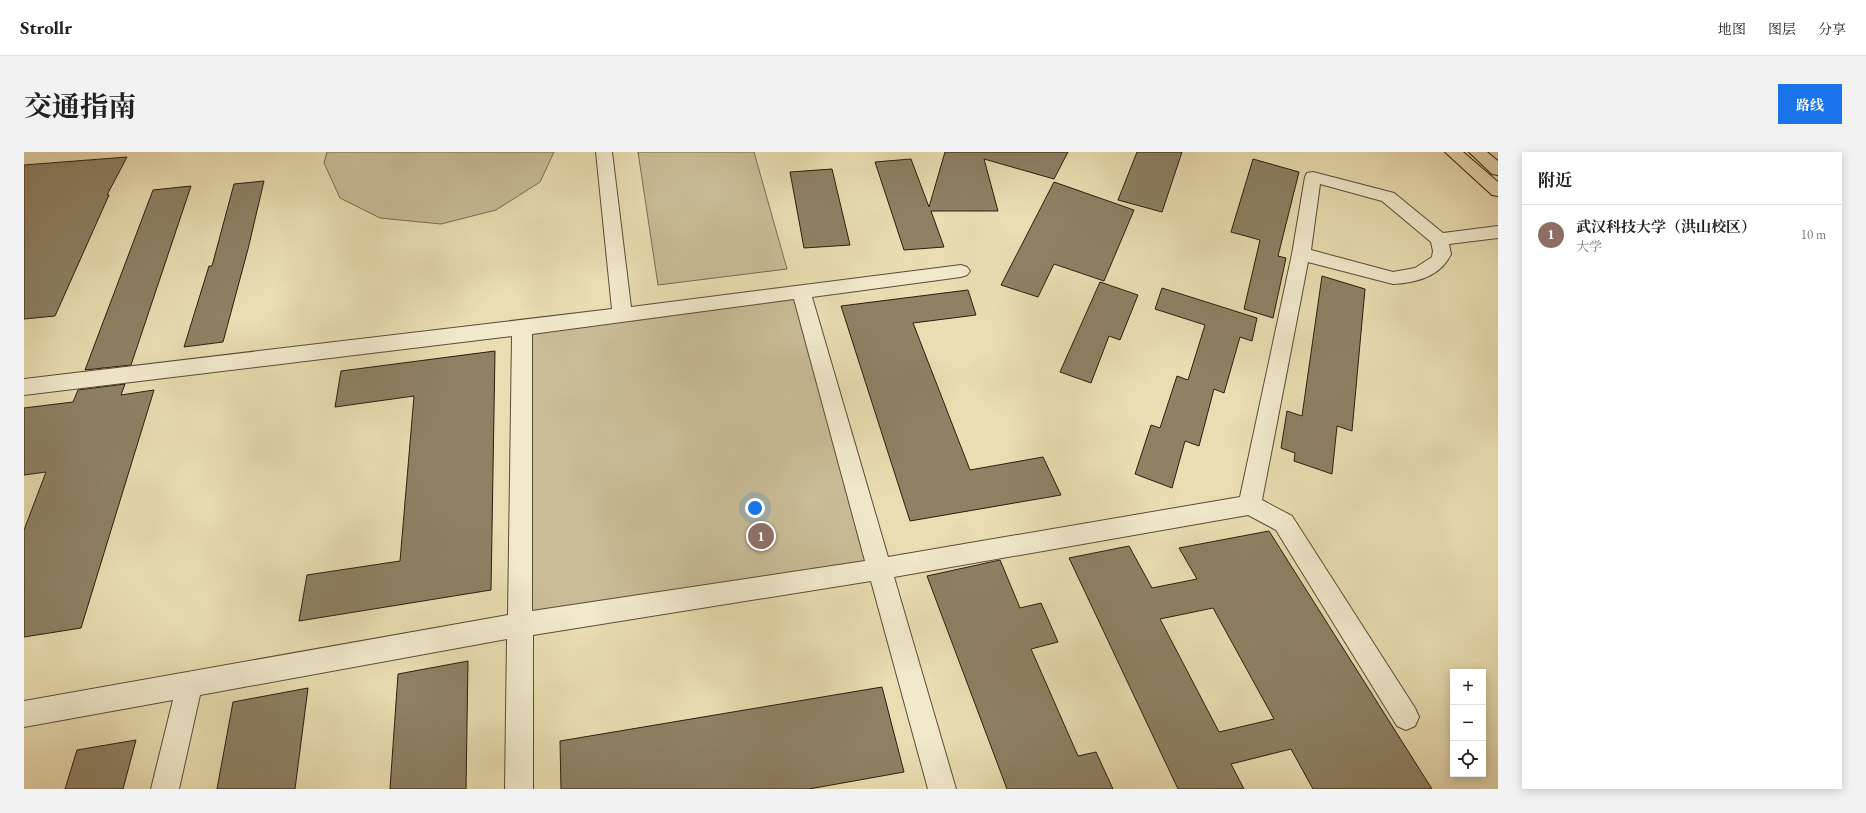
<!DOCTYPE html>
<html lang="zh">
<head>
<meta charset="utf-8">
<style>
  body { margin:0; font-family:"EB Garamond","Noto Serif SC",serif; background:#f2f2f2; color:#222 }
  .controls { position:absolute; right:12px; bottom:12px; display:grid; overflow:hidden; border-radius:0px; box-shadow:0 2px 10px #0003 }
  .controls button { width:36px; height:36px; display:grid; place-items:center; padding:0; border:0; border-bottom:1px solid #e0e0e0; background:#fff; color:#222; font:20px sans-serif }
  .you { position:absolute; left:731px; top:356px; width:14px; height:14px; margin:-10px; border:3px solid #fff; border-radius:50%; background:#1a73e8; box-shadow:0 0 0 6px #1a73e833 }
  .badge { display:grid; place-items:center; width:26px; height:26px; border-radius:50%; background:#1a73e8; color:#fff; font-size:13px; font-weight:700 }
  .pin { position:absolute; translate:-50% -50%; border:2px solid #fff; box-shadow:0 1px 4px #0006 }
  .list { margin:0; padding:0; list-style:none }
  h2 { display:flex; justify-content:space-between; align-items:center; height:52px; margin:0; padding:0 16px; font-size:17px }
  h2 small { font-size:13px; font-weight:400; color:#767676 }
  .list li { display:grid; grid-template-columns:26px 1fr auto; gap:12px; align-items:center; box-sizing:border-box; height:60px; padding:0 16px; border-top:1px solid #e0e0e0 }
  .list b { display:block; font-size:15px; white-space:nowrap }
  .list p { margin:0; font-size:13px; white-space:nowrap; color:#767676 }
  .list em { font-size:13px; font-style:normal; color:#767676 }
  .icon { flex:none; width:22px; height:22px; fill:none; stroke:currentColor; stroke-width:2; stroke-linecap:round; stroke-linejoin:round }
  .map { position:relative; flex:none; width:1474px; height:637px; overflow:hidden; border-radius:0px }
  header { display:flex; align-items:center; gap:24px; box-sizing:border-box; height:56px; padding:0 20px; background:#fff; border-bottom:1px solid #e0e0e0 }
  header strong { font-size:19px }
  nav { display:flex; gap:22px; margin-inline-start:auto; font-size:14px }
  .intro { display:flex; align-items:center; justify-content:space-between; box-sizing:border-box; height:96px; padding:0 24px }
  h1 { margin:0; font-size:28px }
  .button { padding:10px 18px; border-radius:0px; background:#1a73e8; color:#fff; font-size:14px; font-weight:700 }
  main { display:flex; gap:24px; padding:0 24px }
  aside { flex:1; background:#fff; border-radius:0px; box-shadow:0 2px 10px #0003 }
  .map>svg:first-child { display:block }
  .green { fill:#c9bc96; stroke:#7a6c53 }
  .building { fill:#8e8164; stroke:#2c1d10; fill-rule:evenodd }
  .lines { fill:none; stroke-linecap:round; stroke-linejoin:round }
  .minor-casing { stroke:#5b4d38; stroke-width:2 }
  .major-casing { stroke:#2c1d10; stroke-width:2 }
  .minor { fill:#f1e9cc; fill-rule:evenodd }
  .major { fill:#e9ddb1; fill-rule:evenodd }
</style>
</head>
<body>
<header>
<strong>Strollr</strong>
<nav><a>地图</a><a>图层</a><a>分享</a></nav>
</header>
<div class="intro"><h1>交通指南</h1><a class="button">路线</a></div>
<main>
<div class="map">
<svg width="1474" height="637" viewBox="0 0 1474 637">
  <rect width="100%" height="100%" fill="#e9ddb1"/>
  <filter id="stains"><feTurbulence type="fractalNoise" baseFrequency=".005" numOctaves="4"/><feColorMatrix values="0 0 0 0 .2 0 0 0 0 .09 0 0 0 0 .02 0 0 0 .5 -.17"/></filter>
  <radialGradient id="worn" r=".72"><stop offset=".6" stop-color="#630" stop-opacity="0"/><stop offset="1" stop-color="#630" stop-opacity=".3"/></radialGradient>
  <g class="green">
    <path d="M303,0H530L516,30L472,58L417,72L356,66L316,46L300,11Z"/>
    <path d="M614,0H730L763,117L634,133Z"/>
    <path d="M777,139L856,417L495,473L498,176Z"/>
  </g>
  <g class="building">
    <path d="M921,0H1044L1030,27L960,7L974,59H907L920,95L880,98L851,10L887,7L905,55Z"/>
    <path d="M1113,0H1158L1138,60L1094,48Z"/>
    <path d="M103,5L83,43H85L31,164L0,167V13Z"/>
    <path d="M1229,7L1275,20L1254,104L1262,106L1249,166L1220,157L1236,88L1207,80Z"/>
    <path d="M808,17L826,93L780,96L766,20Z"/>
    <path d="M240,29L224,97L199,190L160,195L185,114H188L210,32Z"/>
    <path d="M1030,30L1110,58L1080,129L1030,112L1014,145L977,133Z"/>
    <path d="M167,34L107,213L61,218L129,38Z"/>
    <path d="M1298,124L1341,137L1328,279L1313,274L1308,322L1270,309L1271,301L1257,296L1263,259L1278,264Z"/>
    <path d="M1076,130L1114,143L1096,188L1085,184L1067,231L1036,220Z"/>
    <path d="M1138,136L1233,166L1228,189L1216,185L1200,241L1190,237L1175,294L1161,289L1148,336L1111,322L1127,273L1136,276L1153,224L1164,228L1181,173L1131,157Z"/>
    <path d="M944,138L952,163L889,171L946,318L1019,305L1037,343L886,369L817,154Z"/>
    <path d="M471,199L467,438L275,469L283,423L376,409L390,244L311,255L317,219Z"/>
    <path d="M101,232L97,243L130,238L57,476L0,485V378L22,320L0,323V256L49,250L54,238Z"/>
    <path d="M1245,379L1408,637H1289L1267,597L1207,612L1220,637H1154L1045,406L1105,394L1128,436L1173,427L1155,396ZM1189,456L1250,567L1195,580L1136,467Z"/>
    <path d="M976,408L996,456L1017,451L1034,490L1007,497L1054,604L1072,600L1089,637H983L903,424Z"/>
    <path d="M444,509L442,637H366L374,522Z"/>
    <path d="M858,535L880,620L785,637H537L536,589Z"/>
    <path d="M284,536L271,637H193L209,550Z"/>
    <path d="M112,588L99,637H41L53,598Z"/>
  </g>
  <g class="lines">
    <g class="minor-casing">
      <path id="minor" d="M572,0H588L607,155L937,113L943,115L946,119L943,123L937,125L788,145L864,405L1216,345L1268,102L1281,25L1283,21L1289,20L1370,41L1419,81L1474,74V86L1425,92L1427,102C1417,124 1392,131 1369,132L1284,110L1238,348L1268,364L1391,556L1395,565L1391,574L1382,578L1373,574L1252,378L1224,363L870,425L932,637H904L847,429L509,483V637H481L483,487L176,543L155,637H127L149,548L0,575V549L484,463L488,184L0,243V227L588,157ZM1296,32L1358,49L1407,90L1409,99L1408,105L1391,116L1369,120L1287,98ZM770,147L841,409L508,459V182Z"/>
    </g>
    <g class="major-casing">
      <g id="major">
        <path d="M1421,0H1439L1474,30V44L1468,43Z"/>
        <path d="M1445,0H1463L1474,9V23L1468,22Z"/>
      </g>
    </g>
    <use href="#minor" class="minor"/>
    <use href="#major" class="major"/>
  </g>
  <rect width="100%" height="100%" filter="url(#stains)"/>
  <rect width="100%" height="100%" fill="url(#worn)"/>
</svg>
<div class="controls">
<button>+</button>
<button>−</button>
<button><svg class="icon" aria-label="locate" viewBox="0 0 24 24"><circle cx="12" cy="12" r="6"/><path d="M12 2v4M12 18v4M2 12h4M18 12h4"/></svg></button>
</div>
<div class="you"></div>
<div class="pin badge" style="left:737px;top:384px;background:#8d6e63">1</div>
</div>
<aside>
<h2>附近<small></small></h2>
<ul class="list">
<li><span class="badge" style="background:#8d6e63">1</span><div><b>武汉科技大学（洪山校区）</b><p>大学</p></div><em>10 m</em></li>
</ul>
</aside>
</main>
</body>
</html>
